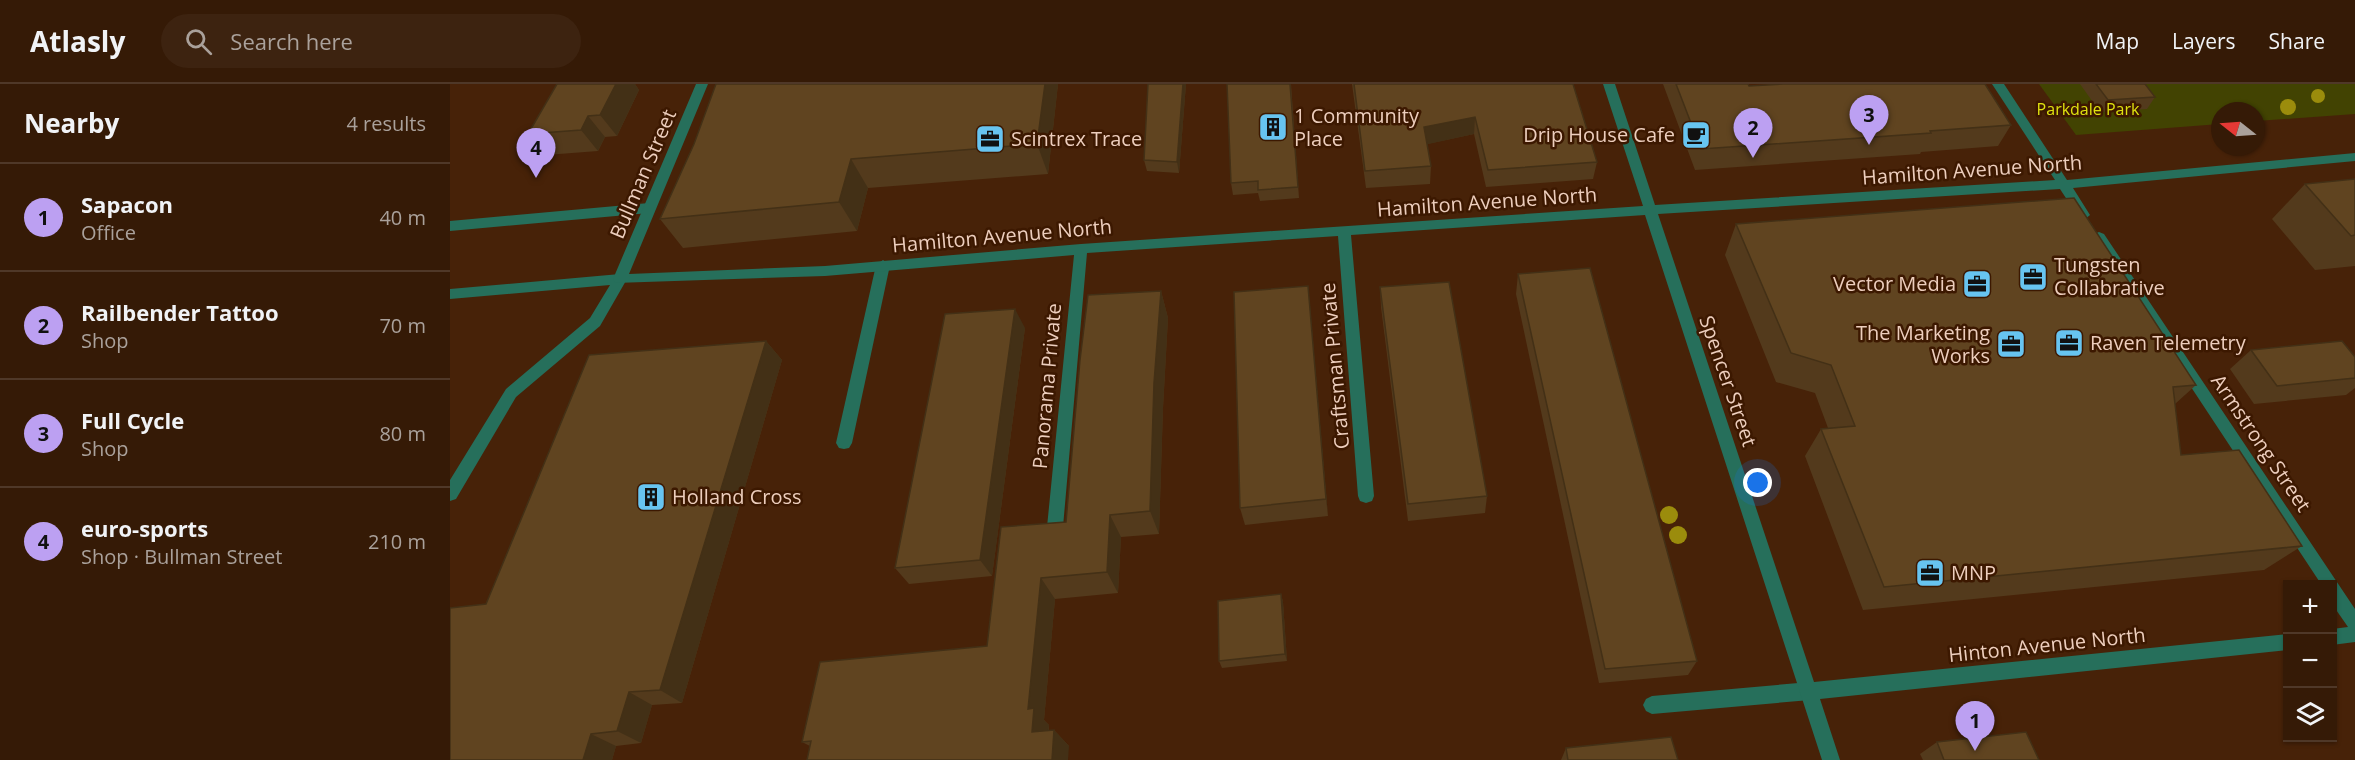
<!DOCTYPE html>
<html lang="en">
<head>
<meta charset="utf-8">
<style>
  body { margin:0; font-family:"Open Sans",sans-serif; background:#3d2310; color:#f1f3f6 }
  .controls { position:absolute; right:18px; bottom:18px; display:grid; overflow:hidden; border-radius:0px; box-shadow:0 2px 4px #0004 }
  .controls button { width:54px; height:54px; display:grid; place-items:center; padding:0; border:0; border-bottom:2px solid #4f3828; background:#351a06; color:#f1f3f6; font:30px sans-serif }
  .compass { position:absolute; left:1761px; top:18px; width:54px; height:54px; border-radius:50%; background:#351a06; box-shadow:0 2px 4px #0004; rotate:287deg }
  .you { position:absolute; left:1308px; top:399px; width:21px; height:21px; margin:-15px; border:4px solid #fff; border-radius:50%; background:#1a73e8; box-shadow:0 0 0 9px #1a73e833 }
  .badge { display:grid; place-items:center; width:39px; height:39px; border-radius:50%; background:#bca0f2; color:#111; font-size:20px; font-weight:700 }
  .pin { position:absolute; translate:-50% -50px; filter:drop-shadow(0 2px 3px #0008) }
  .pin::after { content:''; position:absolute; top:32px; width:21px; height:18px; background:inherit; clip-path:polygon(0 0,100% 0,50% 100%) }
  .list { margin:0; padding:0; list-style:none }
  h2 { display:flex; justify-content:space-between; align-items:center; height:78px; margin:0; padding:0 24px; font-size:26px }
  h2 small { font-size:20px; font-weight:400; color:#aaa19b }
  .list li { display:grid; grid-template-columns:39px 1fr auto; gap:18px; align-items:center; box-sizing:border-box; height:108px; padding:0 24px; border-top:2px solid #4f3828 }
  .list b { display:block; font-size:22px; white-space:nowrap }
  .list p { margin:0; font-size:20px; white-space:nowrap; color:#aaa19b }
  .list em { font-size:20px; font-style:normal; color:#aaa19b }
  .icon { flex:none; width:33px; height:33px; fill:none; stroke:currentColor; stroke-width:2; stroke-linecap:round; stroke-linejoin:round }
  .map { position:relative; flex:none; width:1905px; height:676px; overflow:hidden }
  header { display:flex; align-items:center; gap:36px; box-sizing:border-box; height:84px; padding:0 30px; background:#351a06; border-bottom:2px solid #4f3828 }
  header strong { font-size:28px }
  nav { display:flex; gap:33px; margin-inline-start:auto; font-size:21px }
  .search { width:420px; height:54px; background:#3d2310; display:flex; align-items:center; gap:15px; box-sizing:border-box; padding:0 21px; border-radius:33px; color:#aaa19b; font-size:22px }
  main { display:flex }
  aside { flex:1; background:#351a06 }
  .map>svg:first-child { display:block }
  .green { fill:#424302 }
  .lines { fill:none; stroke-linecap:round; stroke-linejoin:round }
  .lane { fill:#266f5b; fill-rule:evenodd }
  .street { fill:#266f5b; fill-rule:evenodd }
  .tree { fill:#9b8c0c }
  .wall { fill:#533a1c }
  .shaded-wall { fill:#433016 }
  .building { fill:#604420; stroke:#433016; stroke-width:1.5 }
  .labels { text-anchor:middle; stroke-width:5; stroke-linejoin:round; paint-order:stroke }
  .far-park-label { font-size:16px; fill:#dfe20f; stroke:#3c1800 }
  .poi-label { font-size:20px; fill:#edcebd; stroke:#3c1800; text-anchor:start }
  .street-label { font-size:20px; fill:#edcebd; stroke:#3c1800 }
</style>
</head>
<body>
<header>
<strong>Atlasly</strong>
<div class="search"><svg class="icon" aria-label="search" viewBox="0 0 24 24"><circle cx="10" cy="10" r="6"/><path d="M15 15l6 6"/></svg>Search here</div>
<nav><a>Map</a><a>Layers</a><a>Share</a></nav>
</header>
<main>
<aside>
<h2>Nearby<small>4 results</small></h2>
<ul class="list">
<li><span class="badge">1</span><div><b>Sapacon</b><p>Office</p></div><em>40 m</em></li>
<li><span class="badge">2</span><div><b>Railbender Tattoo</b><p>Shop</p></div><em>70 m</em></li>
<li><span class="badge">3</span><div><b>Full Cycle</b><p>Shop</p></div><em>80 m</em></li>
<li><span class="badge">4</span><div><b>euro-sports</b><p>Shop · Bullman Street</p></div><em>210 m</em></li>
</ul>
</aside>
<div class="map">
<svg width="1905" height="676" viewBox="0 0 1905 676">
  <rect width="100%" height="100%" fill="#472208"/>
  <path class="green" d="M1589,0H1905V30L1806,37V27H1770V40L1626,51Z"/>
  <g class="lines">
    <g class="lane">
      <path d="M199,119L205,124L199,129L0,147V137Z"/>
      <path d="M433,176L440,181L402,359L399,364L394,365L389,364L386,359L426,181Z"/>
      <path d="M170,190L177,195L150,242L66,313L6,415L0,417V396L56,305L140,234L160,201L0,215V205Z"/>
      <path d="M1360,598L1366,601L1369,607L1366,613L1360,616L1202,630L1196,627L1193,621L1196,615L1202,612Z"/>
    </g>
    <g class="street">
      <path d="M246,0H258L179,190L375,182L631,160L1193,122L1153,0H1165L1205,121L1605,96L1542,0H1554L1617,96L1905,69V77L1623,104L1640,131L1634,136L1629,134L1610,105L1208,130L1364,598L1838,550V566L1370,615L1390,676H1372L1195,131L901,151L924,412L922,417L916,419L910,417L908,412L888,152L637,169L613,443L611,448L605,450L599,448L597,443L624,171L375,192L165,199L163,195Z"/>
      <path d="M1649,148L1654,150L1905,525V558L1882,561V545L1898,543L1882,520V500H1871L1644,156L1642,153L1644,150Z"/>
    </g>
  </g>
  <g class="tree">
    <circle cx="1868" cy="12" r="7"/>
    <circle cx="1838" cy="23" r="8"/>
    <circle cx="1219" cy="431" r="9"/>
    <circle cx="1228" cy="451" r="9"/>
  </g>
  <g class="wall">
    <path d="M107,0H185L189,6L167,52L155,53L148,67L96,71L78,50Z"/>
    <path d="M266,0H608L598,90L418,104L407,147L233,164L210,135L244,60Z"/>
    <path d="M736,0L729,89L697,87L694,76Z"/>
    <path d="M841,0L849,114L810,117L808,109L783,111L781,99Z"/>
    <path d="M902,0H1123L1147,78L1143,95L1036,103L1024,50L977,60L981,82L980,100L916,104Z"/>
    <path d="M1213,0H1298L1299,2L1561,41L1548,62L1471,68L1470,70L1245,86Z"/>
    <path d="M1630,0H1695L1705,13L1697,25L1650,28Z"/>
    <path d="M1905,95V182L1865,186L1822,135L1855,100Z"/>
    <path d="M1286,140L1746,301L1725,320L1731,371L1852,462L1814,486L1413,526L1355,372L1371,345L1378,344L1365,309L1326,298L1275,171Z"/>
    <path d="M1068,190L1247,577L1238,591L1149,599L1066,210Z"/>
    <path d="M858,202L878,432L795,441L790,424Z"/>
    <path d="M930,203L1037,412L1035,429L958,437L931,223Z"/>
    <path d="M711,207L718,234L713,324L709,450L671,453L668,509L605,515L594,636L599,641V646H604L619,662H360L352,658L537,562L616,438Z"/>
    <path d="M575,244L542,492L459,500L445,484Z"/>
    <path d="M316,257L332,276L232,619L202,621L191,659L166,662L162,676H0L36,520Z"/>
    <path d="M1801,266L1905,273V304L1896,311L1804,320L1780,285Z"/>
    <path d="M831,510L833,518L837,577L772,584L769,577Z"/>
    <path d="M1487,658L1589,676H1473L1470,670Z"/>
    <path d="M1116,664L1118,676H1111Z"/>
  </g>
  <g class="shaded-wall">
    <path d="M166,0H185L189,6L167,52L150,31Z"/>
    <path d="M595,0H608L598,90L587,60Z"/>
    <path d="M733,0H736L729,89L727,78Z"/>
    <path d="M138,32L155,53L148,67L131,46Z"/>
    <path d="M1025,33L1024,50L974,61V43Z"/>
    <path d="M401,75L418,104L407,147L389,118Z"/>
    <path d="M858,202L860,221L878,432L876,415Z"/>
    <path d="M711,207L718,234L713,324L709,450L700,427L704,299Z"/>
    <path d="M565,225L575,244L542,492L530,476Z"/>
    <path d="M316,257L332,276L232,619L210,606Z"/>
    <path d="M660,431L671,453L668,509L657,488Z"/>
    <path d="M591,494L605,515L594,636L599,641L597,664L582,648L578,625Z"/>
    <path d="M831,510L833,518L837,577L835,570Z"/>
    <path d="M179,608L202,621L191,659L167,647Z"/>
    <path d="M604,646L619,662L618,676H602Z"/>
    <path d="M141,650L166,662L162,676H133Z"/>
  </g>
  <g class="building">
    <path d="M107,0H166L150,31L138,32L131,46L78,50Z"/>
    <path d="M266,0H595L587,60L401,75L389,118L210,135L244,60Z"/>
    <path d="M698,0H733L727,78L694,76Z"/>
    <path d="M777,0H840L848,103L808,106V97L781,99Z"/>
    <path d="M904,0H1123L1147,78L1038,86L1025,33L974,43L981,82L915,87Z"/>
    <path d="M1226,0H1298L1299,2L1333,0H1535L1561,41L1480,47L1481,49L1251,65Z"/>
    <path d="M1646,0H1695L1705,13L1658,16Z"/>
    <path d="M1905,95V151L1901,152L1855,100Z"/>
    <path d="M1624,114L1746,301L1723,303L1731,371L1789,366L1852,462L1434,503L1371,345L1405,342L1381,281L1341,269L1286,140Z"/>
    <path d="M1140,184L1247,577L1155,585L1068,190Z"/>
    <path d="M999,198L1037,412L958,420L930,203Z"/>
    <path d="M858,202L876,415L790,424L784,208Z"/>
    <path d="M711,207L704,299L700,427L660,431L657,488L591,494L578,625L584,624L582,648L604,646L602,676H357L361,657L352,658L370,578L537,562L551,443L616,438L630,276L638,211Z"/>
    <path d="M565,225L530,476L445,484L495,230Z"/>
    <path d="M316,257L210,606L179,608L167,647L141,650L133,676H0V524L36,520L139,271Z"/>
    <path d="M1892,257L1905,273V294L1827,302L1801,266Z"/>
    <path d="M831,510L835,570L769,577L768,517Z"/>
    <path d="M1576,648L1589,676H1494L1487,658Z"/>
    <path d="M1221,653L1228,676H1118L1116,664Z"/>
  </g>
  <defs>
    <g id="building-square" transform="scale(1.5)"><rect x="-9" y="-9" width="18" height="18" rx="4" fill="#67c4f0" stroke="#3c1800"/><path d="M-4-6H4V6H1V3H-1V6H-4ZM-2.5-4.3h1.7v1.8h-1.7ZM.8-4.3h1.7v1.8H.8ZM-2.5-1h1.7V.8h-1.7ZM.8-1h1.7V.8H.8Z" fill="#111"/></g>
    <g id="cafe-square" transform="scale(1.5)"><rect x="-9" y="-9" width="18" height="18" rx="4" fill="#67c4f0" stroke="#3c1800"/><path d="M-5.5-4.5H6V0H3Q3 3.5 0 3.5H-2.5Q-5.5 3.5-5.5 0ZM3-3.2v2h1.7v-2ZM-6 4.5H4V6H-6Z" fill="#111"/></g>
    <g id="office-square" transform="scale(1.5)"><rect x="-9" y="-9" width="18" height="18" rx="4" fill="#67c4f0" stroke="#3c1800"/><path d="M-6-3h4V-5.5h4V-3h4V5H-6ZM-1-4.5V-3h2v-1.5ZM-6 0V1H6V0Z" fill="#111"/></g>
  </defs>
  <g fill-rule="evenodd">
    <use href="#building-square" x="823" y="43"/>
    <use href="#cafe-square" x="1246" y="51"/>
    <use href="#office-square" x="540" y="55"/>
    <use href="#office-square" x="1583" y="193"/>
    <use href="#office-square" x="1527" y="200"/>
    <use href="#office-square" x="1619" y="259"/>
    <use href="#office-square" x="1561" y="260"/>
    <use href="#building-square" x="201" y="413"/>
    <use href="#office-square" x="1480" y="489"/>
  </g>
  <g class="labels">
    <g class="far-park-label">
      <text x="1638" y="31">Parkdale Park</text>
    </g>
    <g class="poi-label">
      <text x="844" y="39">1 Community<tspan x="844" dy="23">Place</tspan></text>
      <text x="1225" y="58" text-anchor="end">Drip House Cafe</text>
      <text x="561" y="62">Scintrex Trace</text>
      <text x="1604" y="188">Tungsten<tspan x="1604" dy="23">Collabrative</tspan></text>
      <text x="1506" y="207" text-anchor="end">Vector Media</text>
      <text x="1540" y="256" text-anchor="end">The Marketing<tspan x="1540" dy="23">Works</tspan></text>
      <text x="1640" y="266">Raven Telemetry</text>
      <text x="222" y="420">Holland Cross</text>
      <text x="1501" y="496">MNP</text>
    </g>
    <g class="street-label">
      <text transform="translate(1522 86) rotate(-4)" y="7">Hamilton Avenue North</text>
      <text transform="translate(193 90) rotate(-67)" y="7">Bullman Street</text>
      <text transform="translate(1037 118) rotate(-4)" y="7">Hamilton Avenue North</text>
      <text transform="translate(552 152) rotate(-5)" y="7">Hamilton Avenue North</text>
      <text transform="translate(885 282) rotate(-95)" y="7">Craftsman Private</text>
      <text transform="translate(1278 297) rotate(71)" y="7">Spencer Street</text>
      <text transform="translate(597 302) rotate(-85)" y="7">Panorama Private</text>
      <text transform="translate(1811 359) rotate(56)" y="7">Armstrong Street</text>
      <text transform="translate(1597 561) rotate(-6)" y="7">Hinton Avenue North</text>
    </g>
  </g>
</svg>
<div class="controls">
<button>+</button>
<button>−</button>
<button><svg class="icon" aria-label="layers" viewBox="0 0 24 24"><path d="M12 4l9 5-9 5-9-5zM3 14l9 5 9-5"/></svg></button>
</div>
<svg class="compass" viewBox="-18 -18 36 36"><path d="M0-13l5 13h-10z" fill="#e53935"/><path d="M0 13l5-13h-10z" fill="#aaa19b"/></svg>
<div class="you"></div>
<div class="pin badge" style="left:1525px;top:667px">1</div>
<div class="pin badge" style="left:1303px;top:74px">2</div>
<div class="pin badge" style="left:1419px;top:61px">3</div>
<div class="pin badge" style="left:86px;top:94px">4</div>
</div>
</main>
</body>
</html>
